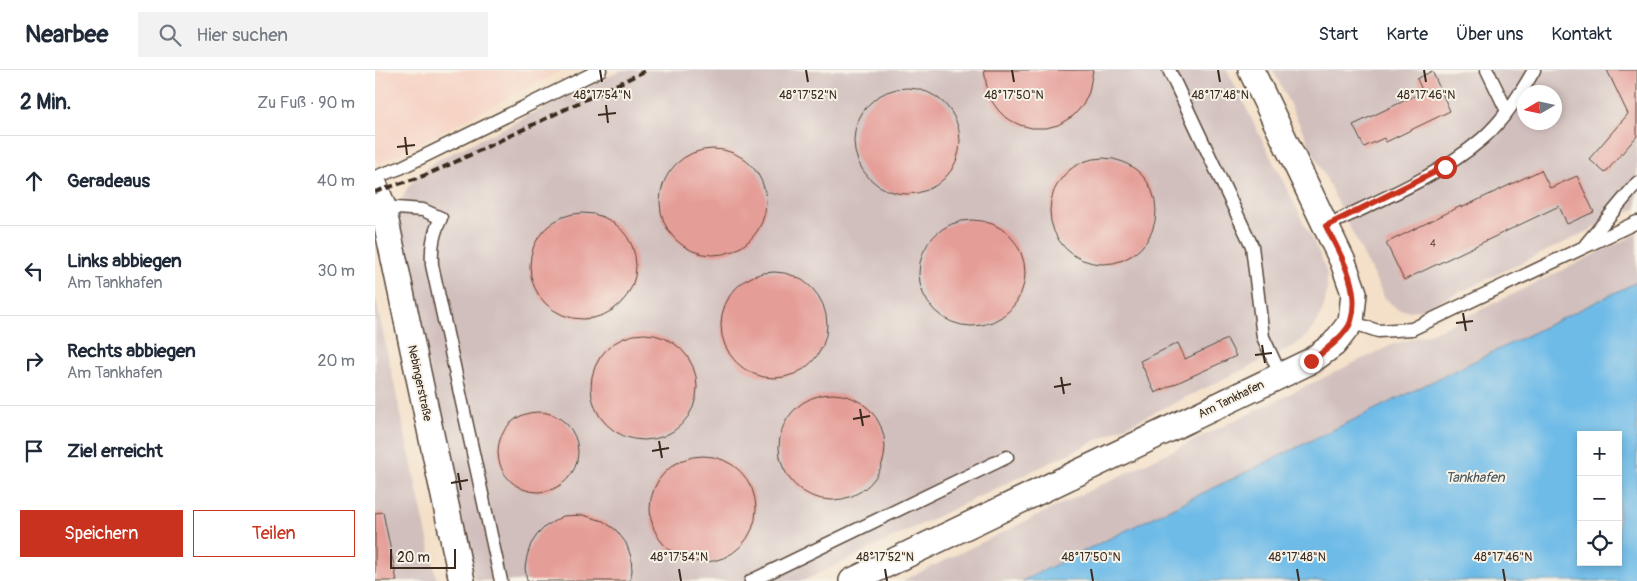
<!DOCTYPE html>
<html lang="de">
<head>
<meta charset="utf-8">
<style>
  body { margin:0; font-family:Pangolin,sans-serif; background:#f2f2f3; color:#1f2937 }
  .controls { position:absolute; right:15px; bottom:15px; display:grid; overflow:hidden; border-radius:0px; box-shadow:0 2px 8px #0003 }
  .controls button { width:45px; height:45px; display:grid; place-items:center; padding:0; border:0; border-bottom:1px solid #e0e1e3; background:#fff; color:#1f2937; font:25px sans-serif }
  .compass { position:absolute; left:1142px; top:15px; width:45px; height:45px; border-radius:50%; background:#fff; box-shadow:0 2px 8px #0003; rotate:261deg }
  .scale { position:absolute; left:15px; bottom:12px; width:66px; box-sizing:border-box; padding-left:5px; border:2px solid #3b2a1e; border-top:0; font-size:14px; line-height:18px; white-space:nowrap; color:#3b2a1e; -webkit-text-stroke:4px #f7f3e8; paint-order:stroke }
  .stop { position:absolute; width:15px; height:15px; margin:-11px; border:4px solid #c8321e; border-radius:50%; background:#fff }
  .stop.end { background:#c8321e; border-color:#fff; box-shadow:0 1px 5px #0008 }
  .list { margin:0; padding:0; list-style:none }
  h2 { display:flex; justify-content:space-between; align-items:center; height:65px; margin:0; padding:0 20px; font-size:21px }
  h2 small { font-size:16px; font-weight:400; color:#747a83 }
  .list li { display:grid; grid-template-columns:32px 1fr auto; gap:15px; align-items:center; box-sizing:border-box; height:90px; padding:0 20px; border-top:1px solid #e0e1e3 }
  .list b { display:block; font-size:19px; white-space:nowrap }
  .list p { margin:0; font-size:16px; white-space:nowrap; color:#747a83 }
  .list em { font-size:16px; font-style:normal; color:#747a83 }
  .actions { display:flex; gap:10px; padding:15px 20px }
  .actions a { flex:1; padding:11px 0; border:1px solid #c8321e; border-radius:0px; text-align:center; font-size:18px; color:#c8321e }
  .actions .main { background:#c8321e; color:#fff }
  .icon { flex:none; width:28px; height:28px; fill:none; stroke:currentColor; stroke-width:2; stroke-linecap:round; stroke-linejoin:round }
  .map { position:relative; flex:none; width:1262px; height:511px; overflow:hidden }
  header { display:flex; align-items:center; gap:30px; box-sizing:border-box; height:70px; padding:0 25px; background:#fff; border-bottom:1px solid #e0e1e3 }
  header strong { font-size:24px }
  nav { display:flex; gap:28px; margin-inline-start:auto; font-size:18px }
  .search { width:350px; height:45px; background:#f2f2f3; display:flex; align-items:center; gap:12px; box-sizing:border-box; padding:0 18px; border-radius:0px; color:#747a83; font-size:19px }
  main { display:flex }
  aside { flex:1; background:#fff }
  .map>svg:first-child { display:block }
  .built { fill:#f6d2c3 }
  .industrial { fill:#d1bfbd; fill-rule:evenodd }
  .water { fill:#6ebbe8; stroke:#547283; fill-rule:evenodd }
  .building { fill:#e59d97 }
  .lines { fill:none; stroke-linecap:round; stroke-linejoin:round }
  .service-casing { stroke:#574538; stroke-width:15 }
  .minor-casing { stroke:#574538; stroke-width:28 }
  .service { stroke:#fff; stroke-width:12 }
  .minor { stroke:#fff; stroke-width:25 }
  .rail { stroke:#3b2a1e; stroke-width:4; stroke-dasharray:8 4; stroke-linecap:butt }
  .route { stroke:#c8321e; stroke-width:6 }
  .ticks { fill:none; stroke:#3b2a1e; stroke-width:2 }
  .labels { text-anchor:middle; stroke-width:4; stroke-linejoin:round; paint-order:stroke }
  .number-label { font-size:10px; fill:#66473c }
  .street-label { font-size:12px; fill:#3b2a1e; stroke:#f7f3e8 }
  .water-label { font-size:14px; font-style:italic; fill:#4a565b; stroke:#f7f3e8 }
  .ticks-label { font-size:12px; text-anchor:middle; fill:#3b2a1e; stroke:#f7f3e8; stroke-width:4; stroke-linejoin:round; paint-order:stroke }
</style>
</head>
<body>
<header>
<strong>Nearbee</strong>
<div class="search"><svg class="icon" aria-label="search" viewBox="0 0 24 24"><circle cx="10" cy="10" r="6"/><path d="M15 15l6 6"/></svg>Hier suchen</div>
<nav><a>Start</a><a>Karte</a><a>Über uns</a><a>Kontakt</a></nav>
</header>
<main>
<aside>
<h2>2 Min.<small>Zu Fuß · 90 m</small></h2>
<ul class="list">
<li><svg class="icon" aria-label="ahead" viewBox="0 0 24 24"><path d="M12 20V5M6 11l6-6 6 6"/></svg><div><b>Geradeaus</b></div><em>40 m</em></li>
<li><svg class="icon" aria-label="left" viewBox="0 0 24 24"><path d="M17 20v-9H6M10 6l-5 5 5 5"/></svg><div><b>Links abbiegen</b><p>Am Tankhafen</p></div><em>30 m</em></li>
<li><svg class="icon" aria-label="right" viewBox="0 0 24 24"><path d="M7 20v-9h11M14 6l5 5-5 5"/></svg><div><b>Rechts abbiegen</b><p>Am Tankhafen</p></div><em>20 m</em></li>
<li><svg class="icon" aria-label="arrive" viewBox="0 0 24 24"><path d="M6 21V4h12l-3 4 3 4H6"/></svg><div><b>Ziel erreicht</b></div></li>
</ul>
<div class="actions"><a class="main">Speichern</a><a>Teilen</a></div>
</aside>
<div class="map">
<svg width="1262" height="511" viewBox="0 0 1262 511">
  <rect width="100%" height="100%" fill="#f7f3e8"/>
  <filter id="ink" filterUnits="userSpaceOnUse"><feTurbulence type="fractalNoise" baseFrequency=".02" numOctaves="2"/><feDisplacementMap in="SourceGraphic" scale="10" xChannelSelector="R" yChannelSelector="G"/><feConvolveMatrix kernelMatrix="1 2 1 2 8 2 1 2 1" color-interpolation-filters="sRGB"/></filter>
  <filter id="wash" filterUnits="userSpaceOnUse"><feTurbulence type="fractalNoise" baseFrequency=".0096" numOctaves="4" result="noise"/><feDisplacementMap in="SourceGraphic" scale="20" xChannelSelector="R" yChannelSelector="G"/><feGaussianBlur stdDeviation="1.12" result="paint"/><feColorMatrix in="noise" values="0 0 0 0 0 0 0 0 0 0 0 0 0 0 0 0 0 1.4 0 .05"/><feComposite in="paint" operator="in"/></filter>
  <g filter="url(#wash)">
    <rect width="100%" height="100%" fill="#f4e0c8"/>
    <path class="built" d="M0,0H188L3,94L0,88Z"/>
    <g class="industrial">
      <path d="M247,0H852L947,189L952,205V221L949,236L943,251L933,265L920,275L428,511H100L26,168L24,151L25,134L32,118L44,104L59,92Z"/>
      <path d="M898,0H1262V138L1049,239L1035,241L1022,239L1009,227ZM1150,22H1180V52H1150Z"/>
      <path d="M1262,164V212L647,511H527L987,289L1017,275L1060,262Z"/>
      <path d="M0,226L62,511H0Z"/>
    </g>
    <path class="water" d="M1262,212V511H647ZM1206,365H1243V492H1206Z"/>
    <g id="blocks">
      <g class="building">
        <path d="M609,0H718L714,22L708,35L698,46L683,55L671,58H657L645,55L631,48L623,40L616,30L612,18Z"/>
        <path d="M1232,0H1262V66L1230,103L1214,89L1253,44Z"/>
        <path d="M1057,1L1075,41L1011,72L1009,68L989,77L978,55L1048,22L1042,9Z"/>
        <circle cx="532" cy="71" r="53"/>
        <circle cx="338" cy="132" r="53"/>
        <circle cx="728" cy="141" r="53"/>
        <path d="M1166,100L1175,118L1202,106L1219,142L1192,154L1184,136L1029,210L1011,173L1086,136V138Z"/>
        <circle cx="208" cy="196" r="53"/>
        <circle cx="597" cy="203" r="53"/>
        <circle cx="399" cy="255" r="53"/>
        <circle cx="269" cy="317" r="53"/>
        <path d="M852,269L861,286L780,323L765,291L803,273L810,289Z"/>
        <circle cx="457" cy="377" r="53"/>
        <circle cx="163" cy="382" r="40"/>
        <circle cx="328" cy="439" r="53"/>
        <path d="M8,442L22,511H0V443Z"/>
        <path d="M208,445L228,451L241,460L251,473L256,487L257,501L255,511H152L150,498L152,486L156,474L162,465L171,456L188,446Z"/>
      </g>
    </g>
  </g>
  <g filter="url(#ink)">
    <use href="#blocks" fill-opacity="0" stroke="#574538" stroke-width="1"/>
    <g class="lines">
      <g class="service-casing">
        <g id="service">
          <path d="M794,0L877,176L888,267L906,306"/>
          <path d="M1112,0L1132,41"/>
          <path d="M0,107L25,98L225,0"/>
          <path d="M8,137L48,140L66,148C58,164 56,177 57,195L126,511"/>
          <path d="M951,156C1002,131 1063,107 1107,69C1129,50 1145,25 1159,0"/>
          <path d="M1211,174L1262,113"/>
          <path d="M976,252L1003,261L1037,259L1262,152"/>
          <path d="M376,511L632,387"/>
        </g>
      </g>
      <g class="minor-casing">
        <g id="minor">
          <path d="M0,116L8,137L87,511"/>
          <path d="M477,511L936,291L959,274L976,252L979,223L968,192L876,0"/>
        </g>
      </g>
      <use href="#service" class="service"/>
      <use href="#minor" class="minor"/>
      <path class="rail" d="M0,122L48,106L76,94L272,0"/>
    </g>
  </g>
  <g class="lines" filter="url(#ink)">
    <path class="route" d="M936,291C947,283 972,265 976,251C986,218 965,184 951,156L1070,97"/>
  </g>
  <path class="ticks" d="M225,0L227,12M431,0L433,12M637,0L639,12M843,0L845,12M1049,0L1051,12M231,35L233,53M223,45L241,43M30,67L32,85M22,77L40,75M1088,243L1091,261M1081,253L1098,251M887,275L890,293M880,285L897,283M686,307L689,324M679,317L696,314M485,339L488,356M478,349L495,346M284,371L287,388M277,381L294,378M83,403L86,420M76,413L93,410M304,499L306,511M510,499L512,511M716,499L718,511M922,499L924,511M1128,499L1130,511"/>
  <g class="labels">
    <g class="number-label">
      <text x="1058" y="177">4</text>
    </g>
    <g class="street-label">
      <text transform="translate(45 313) rotate(78)" y="4">Nebingerstraße</text>
      <text transform="translate(856 329) rotate(-26)" y="4">Am Tankhafen</text>
    </g>
    <g class="water-label">
      <text x="1100" y="412">Tankhafen</text>
    </g>
  </g>
  <g class="ticks-label">
    <text x="227" y="29">48°17'54"N</text>
    <text x="433" y="29">48°17'52"N</text>
    <text x="639" y="29">48°17'50"N</text>
    <text x="845" y="29">48°17'48"N</text>
    <text x="1051" y="29">48°17'46"N</text>
    <text x="304" y="491">48°17'54"N</text>
    <text x="510" y="491">48°17'52"N</text>
    <text x="716" y="491">48°17'50"N</text>
    <text x="922" y="491">48°17'48"N</text>
    <text x="1128" y="491">48°17'46"N</text>
  </g>
</svg>
<div class="controls">
<button>+</button>
<button>−</button>
<button><svg class="icon" aria-label="locate" viewBox="0 0 24 24"><circle cx="12" cy="12" r="6"/><path d="M12 2v4M12 18v4M2 12h4M18 12h4"/></svg></button>
</div>
<svg class="compass" viewBox="-18 -18 36 36"><path d="M0-13l5 13h-10z" fill="#e53935"/><path d="M0 13l5-13h-10z" fill="#747a83"/></svg>
<div class="scale">20 m</div>
<div class="stop" style="left:1070px;top:97px"></div>
<div class="stop end" style="left:936px;top:291px"></div>
</div>
</main>
</body>
</html>
